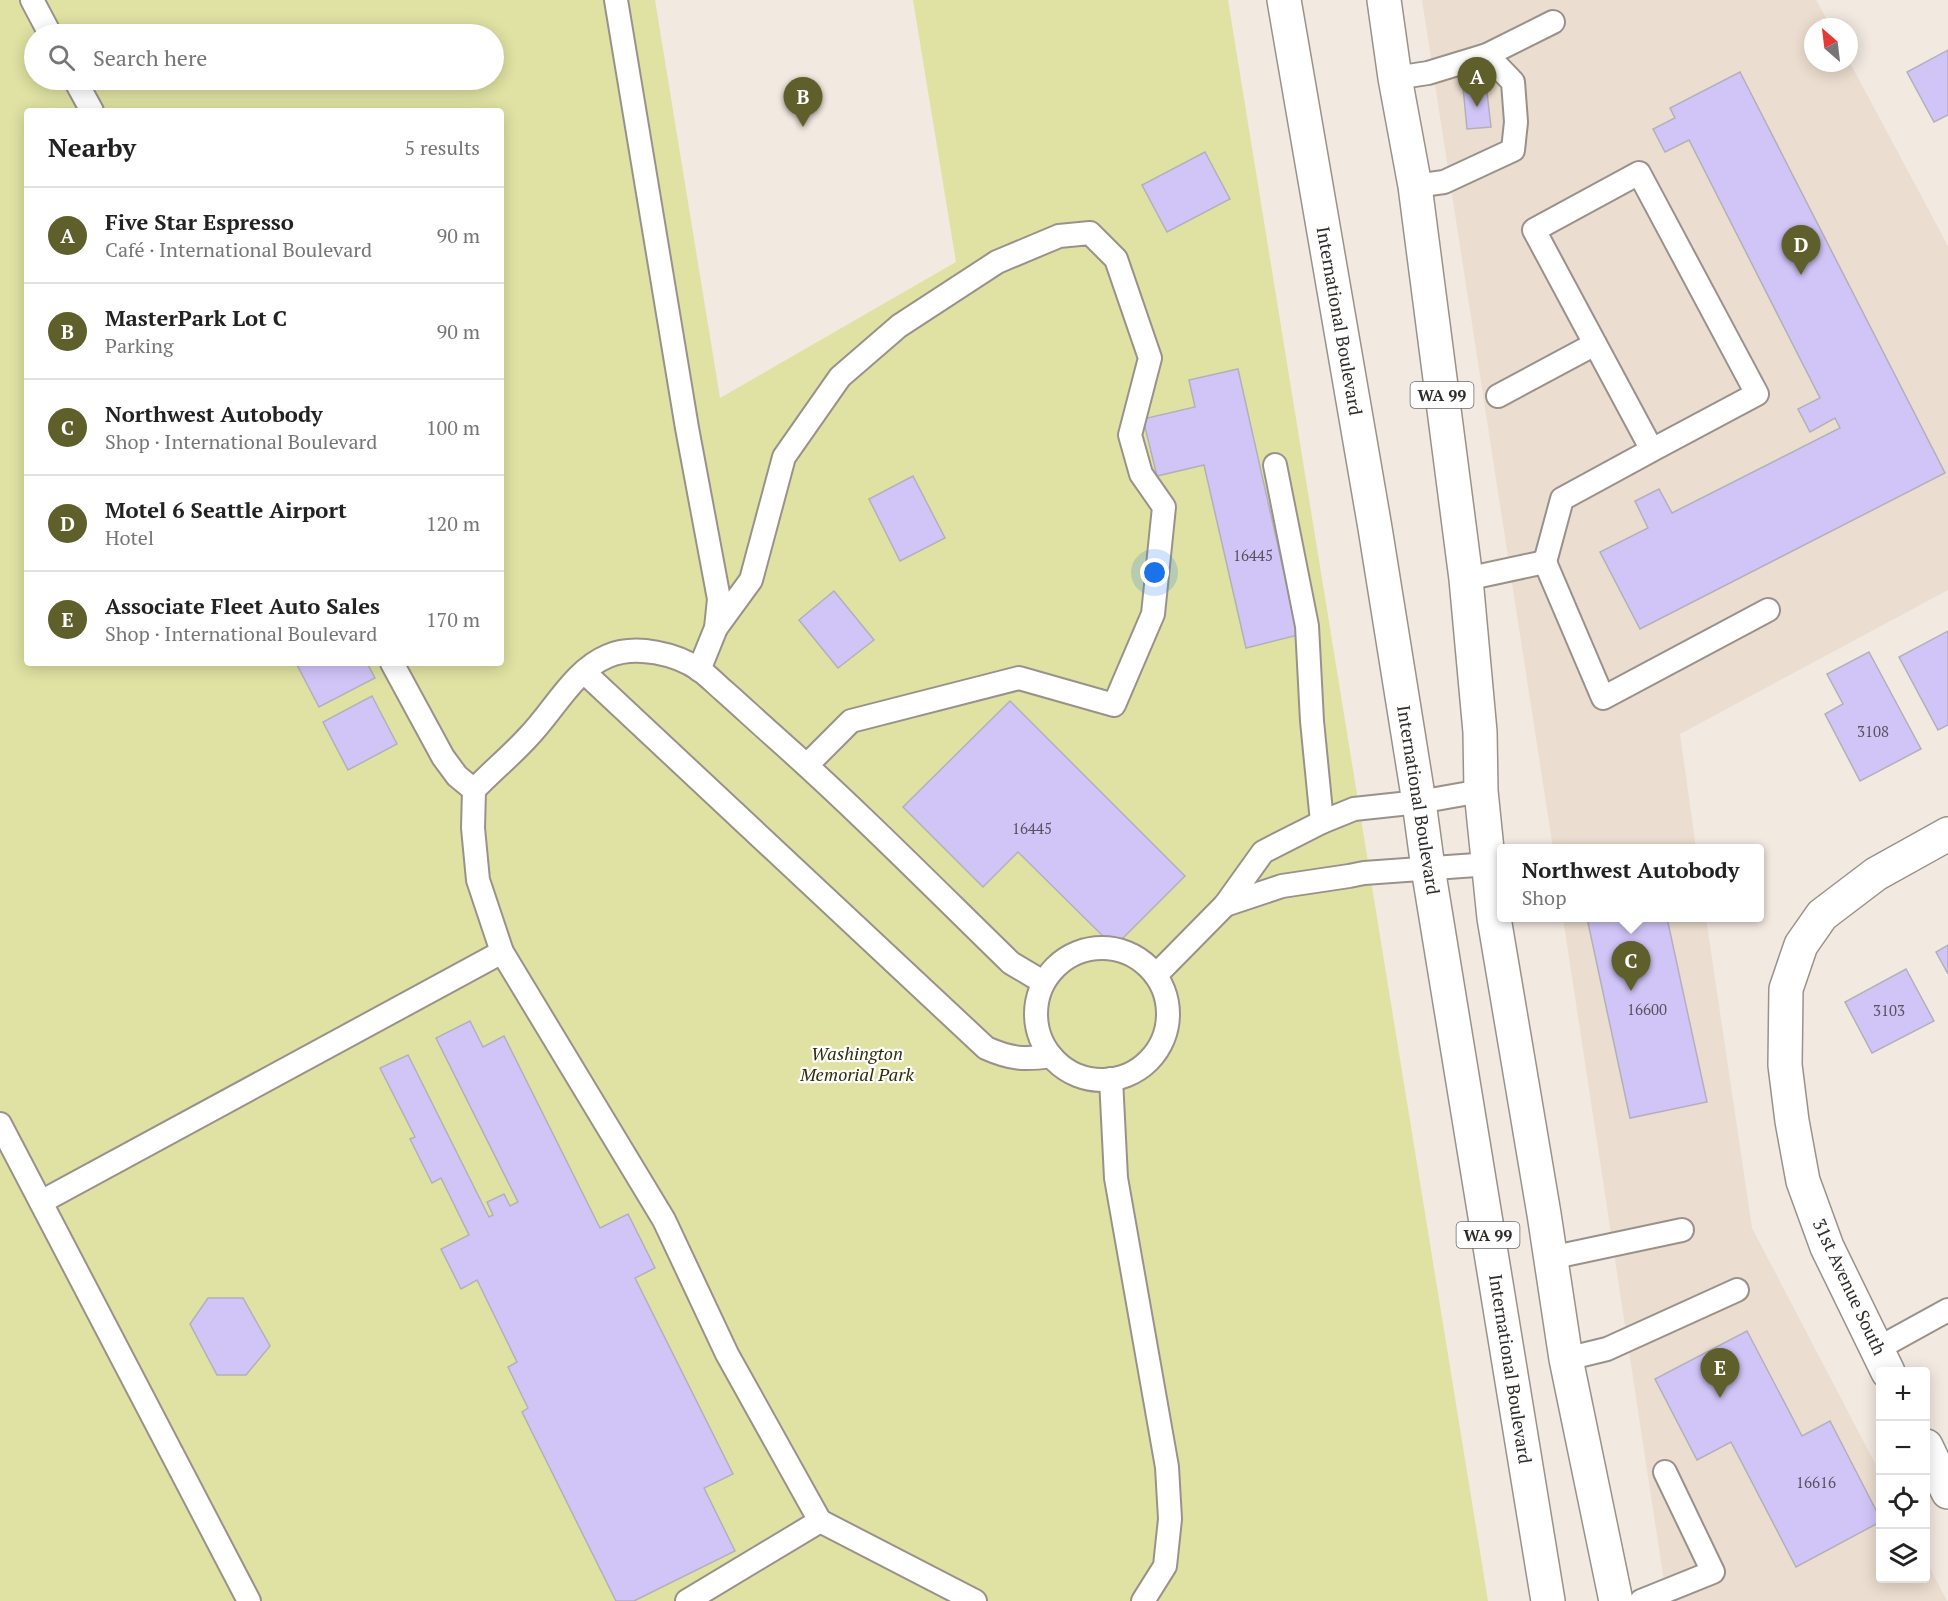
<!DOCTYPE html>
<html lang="en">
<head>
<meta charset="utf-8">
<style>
  body { margin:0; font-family:"PT Serif",serif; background:#f2f2f2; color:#222 }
  .controls { position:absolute; right:18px; bottom:18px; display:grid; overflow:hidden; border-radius:6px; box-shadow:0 3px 15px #0003 }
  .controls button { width:54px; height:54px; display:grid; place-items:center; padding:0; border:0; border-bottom:2px solid #e0e0e0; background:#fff; color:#222; font:30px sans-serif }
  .compass { position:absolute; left:1804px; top:18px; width:54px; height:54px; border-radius:50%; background:#fff; box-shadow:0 3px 15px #0003; rotate:332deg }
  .you { position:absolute; left:1155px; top:573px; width:21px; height:21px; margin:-15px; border:4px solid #fff; border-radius:50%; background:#1a73e8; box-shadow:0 0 0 9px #1a73e833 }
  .badge { display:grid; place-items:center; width:39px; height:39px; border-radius:50%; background:#5f5f2c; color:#fff; font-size:20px; font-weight:700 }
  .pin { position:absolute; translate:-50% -50px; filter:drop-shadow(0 2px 3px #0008) }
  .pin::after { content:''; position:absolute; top:32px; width:21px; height:18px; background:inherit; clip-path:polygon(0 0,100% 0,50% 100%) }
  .popup { position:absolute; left:1497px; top:844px; width:267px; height:78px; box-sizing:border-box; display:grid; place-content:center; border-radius:6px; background:#fff; filter:drop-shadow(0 2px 4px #0005); font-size:20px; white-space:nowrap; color:#767676 }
  .popup b { font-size:22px; color:#222 }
  .popup::after { content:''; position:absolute; left:50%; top:100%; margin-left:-12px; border:12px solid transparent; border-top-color:#fff }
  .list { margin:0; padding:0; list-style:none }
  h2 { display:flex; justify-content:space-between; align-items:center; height:78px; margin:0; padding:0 24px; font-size:26px }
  h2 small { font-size:20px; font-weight:400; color:#767676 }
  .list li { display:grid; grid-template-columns:39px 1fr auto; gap:18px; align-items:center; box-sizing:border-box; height:96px; padding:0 24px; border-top:2px solid #e0e0e0 }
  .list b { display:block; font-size:22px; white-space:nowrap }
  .list p { margin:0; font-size:20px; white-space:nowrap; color:#767676 }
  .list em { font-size:20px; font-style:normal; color:#767676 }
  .icon { flex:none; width:33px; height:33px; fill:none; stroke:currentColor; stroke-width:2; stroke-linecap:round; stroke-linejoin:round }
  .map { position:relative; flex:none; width:1948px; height:1601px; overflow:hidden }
  .search { position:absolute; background:#fff; box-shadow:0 3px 15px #0003; left:24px; top:24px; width:480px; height:66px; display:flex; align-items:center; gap:15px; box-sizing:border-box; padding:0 21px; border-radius:33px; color:#767676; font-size:22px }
  .panel { position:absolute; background:#fff; box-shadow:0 3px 15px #0003; left:24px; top:108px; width:480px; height:558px; border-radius:6px }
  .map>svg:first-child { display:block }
  .built { fill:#ebddcf }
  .green { fill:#dfe2a2; fill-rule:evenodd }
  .building { fill:#d1c5f8; stroke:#b2b0bb; stroke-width:1.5 }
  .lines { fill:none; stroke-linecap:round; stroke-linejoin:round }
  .lane-casing { stroke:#9a928a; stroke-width:26 }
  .street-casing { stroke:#9a928a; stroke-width:36 }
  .primary-casing { stroke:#9a928a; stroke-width:36 }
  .lane { stroke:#fff; stroke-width:22 }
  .street { stroke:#fff; stroke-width:33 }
  .primary { stroke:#fff; stroke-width:33 }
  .labels { text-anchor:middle; stroke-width:4.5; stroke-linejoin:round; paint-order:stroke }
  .number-label { font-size:15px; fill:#58525d }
  .shield { fill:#fff; stroke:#6d6b69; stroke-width:1.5 }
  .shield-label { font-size:16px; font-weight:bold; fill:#2f2c29 }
  .street-label { font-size:18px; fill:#2f2c29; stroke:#fff }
  .park-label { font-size:18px; font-style:italic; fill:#2e2e04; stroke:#fff }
</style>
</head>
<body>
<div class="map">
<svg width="1948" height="1601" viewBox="0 0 1948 1601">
  <rect width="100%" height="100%" fill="#f2e9e1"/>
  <g class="built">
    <path d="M1422,0H1816L1831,27H1813V63H1849V61L1948,246V590L1680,734L1696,848H1553Z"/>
    <path d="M1563,918H1706L1752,1228L1880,1473V1578H1926V1560L1947,1601H1667Z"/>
  </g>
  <path class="green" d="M0,0H655L720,398L956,262L913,0H1228L1488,1601H0ZM34,34H494V80H34ZM27,111H501V663H27Z"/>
  <g class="building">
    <path d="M1948,50V115L1934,122L1907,72Z"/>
    <path d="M1740,72L1945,473L1640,629L1600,552L1648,528L1635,501L1659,489L1672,513L1840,428L1835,418L1810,432L1798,409L1820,398L1689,140L1665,152L1653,129L1675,118L1670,108Z"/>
    <path d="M1486,84L1491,127L1467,129L1463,87Z"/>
    <path d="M1205,152L1230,199L1167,232L1142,185Z"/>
    <path d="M1238,369L1298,635L1246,648L1204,465L1157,476L1143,419L1195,407L1189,380Z"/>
    <path d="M913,476L945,538L900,561L869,499Z"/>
    <path d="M834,591L874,640L838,668L799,620Z"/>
    <path d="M1948,631V725L1938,730L1899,657Z"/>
    <path d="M1869,652L1921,749L1860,781L1825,714L1843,704L1827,674Z"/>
    <path d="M296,663H367L375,678L319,707Z"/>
    <path d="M372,696L397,744L348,770L323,722Z"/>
    <path d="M1010,701L1185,876L1114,947L1018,852L983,887L903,807Z"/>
    <path d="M1587,918H1667L1707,1102L1630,1118Z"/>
    <path d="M1948,945V974L1936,952Z"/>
    <path d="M1906,969L1934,1021L1872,1053L1845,1002Z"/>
    <path d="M470,1021L483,1047L504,1036L600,1228L628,1214L655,1268L635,1278L733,1474L704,1488L735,1551L634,1601H616L522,1412L528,1408L508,1367L517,1362L477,1280L461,1289L441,1249L469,1235L441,1178L432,1183L410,1139L415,1137L380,1068L408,1055L489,1217L493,1215L487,1202L504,1194L510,1206L518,1202L436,1038Z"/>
    <path d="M208,1298H243L270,1346L246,1375H217L190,1324Z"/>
    <path d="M1747,1331L1802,1436L1830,1421L1880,1518V1522L1796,1567L1731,1442L1697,1460L1655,1379Z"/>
  </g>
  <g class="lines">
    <g class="lane-casing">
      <g id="lane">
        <path d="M32,0L50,34"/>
        <path d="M616,0L687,428L719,599L716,628L699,670"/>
        <path d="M1395,78L1428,73L1487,55L1553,22"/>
        <path d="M75,80L92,111"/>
        <path d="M1415,186L1444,182L1513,150L1516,122L1513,82L1487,55"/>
        <path d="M1498,396L1595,344"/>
        <path d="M1275,465L1307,626L1312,721L1322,822"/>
        <path d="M1545,562L1562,499L1652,450L1534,230L1639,173L1757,394L1652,450"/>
        <path d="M1466,579L1545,562L1603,698L1768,610"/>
        <path d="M716,628L751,580L784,457L840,377L899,326L997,262L1059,236L1090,233L1116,259L1150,358L1130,435L1141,474L1164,507L1153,614L1114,705L1019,678L851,721L807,765"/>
        <path d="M584,672L986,1048C1011,1059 1024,1060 1051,1056"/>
        <path d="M474,790C492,771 512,755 529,736C554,710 574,670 608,656C636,644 677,654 700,670C708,676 716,684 724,691C741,706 758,722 775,737C856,809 933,887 1011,963L1043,982"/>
        <path d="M1225,905L1282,886L1349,876L1364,873L1490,864"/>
        <circle cx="1102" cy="1014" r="66"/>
        <path d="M502,952L664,1220L727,1354L820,1521L687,1601"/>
        <path d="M1156,975L1225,905L1263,852L1322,822L1354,809L1419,802L1481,791"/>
        <path d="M1111,1079L1116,1178L1167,1467L1170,1519L1165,1566L1143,1601"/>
        <path d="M0,1124L249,1601"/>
        <path d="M41,1202L502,952L478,880L473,828L474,790L457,776L443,757L392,663"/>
        <path d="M1550,1258L1682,1230"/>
        <path d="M1877,1349L1948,1310"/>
        <path d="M1566,1359L1607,1349L1737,1290"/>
        <path d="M820,1521L975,1601"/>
        <path d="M1641,1601L1713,1572L1665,1472"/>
      </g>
    </g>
    <g class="street-casing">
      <g id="street">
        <path d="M1888,1372L1827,1247L1803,1181L1792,1121L1785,1065L1786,989L1801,945L1822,915L1876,874L1948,834"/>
        <path d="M1926,1446L1948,1492"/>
      </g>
    </g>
    <g class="primary-casing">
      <g id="primary">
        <path d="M1284,0L1375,528L1419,802L1428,868L1548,1601"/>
        <path d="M1384,0L1395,78L1415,186L1466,579L1480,732L1481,791L1494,918L1544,1214L1566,1359L1616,1601"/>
      </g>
    </g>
    <use href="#lane" class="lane"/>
    <use href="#street" class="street"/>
    <use href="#primary" class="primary"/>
  </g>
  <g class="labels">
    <g class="number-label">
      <text x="1253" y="561">16445</text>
      <text x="1873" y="737">3108</text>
      <text x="1032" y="834">16445</text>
      <text x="1647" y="1015">16600</text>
      <text x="1889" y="1016">3103</text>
      <text x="1816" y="1488">16616</text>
    </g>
    <g class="shield">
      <rect x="1410.5" y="382" width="63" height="26" rx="4.5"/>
      <rect x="1456.5" y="1222" width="63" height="26" rx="4.5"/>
    </g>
    <g class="shield-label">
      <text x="1442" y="401">WA 99</text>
      <text x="1488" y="1241">WA 99</text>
    </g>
    <g class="street-label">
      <text transform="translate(1339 321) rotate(80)" y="6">International Boulevard</text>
      <text transform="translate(1418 800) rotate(81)" y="6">International Boulevard</text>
      <text transform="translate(1849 1287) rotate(65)" y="6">31st Avenue South</text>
      <text transform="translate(1510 1369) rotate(81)" y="6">International Boulevard</text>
    </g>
    <g class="park-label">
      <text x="857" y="1060">Washington<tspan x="857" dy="21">Memorial Park</tspan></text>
    </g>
  </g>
</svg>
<div class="controls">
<button>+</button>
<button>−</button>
<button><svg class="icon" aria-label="locate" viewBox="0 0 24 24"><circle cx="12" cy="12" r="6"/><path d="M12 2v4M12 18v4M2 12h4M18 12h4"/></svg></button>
<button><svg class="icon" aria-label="layers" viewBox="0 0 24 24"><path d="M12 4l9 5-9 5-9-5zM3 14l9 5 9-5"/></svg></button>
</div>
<svg class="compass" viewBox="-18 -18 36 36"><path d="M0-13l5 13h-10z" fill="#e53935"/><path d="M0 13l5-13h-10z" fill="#767676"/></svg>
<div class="you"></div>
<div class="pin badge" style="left:1477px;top:107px">A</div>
<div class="pin badge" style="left:803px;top:127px">B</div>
<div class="pin badge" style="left:1631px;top:991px">C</div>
<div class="popup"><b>Northwest Autobody</b>Shop</div>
<div class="pin badge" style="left:1801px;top:275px">D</div>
<div class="pin badge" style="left:1720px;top:1398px">E</div>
<div class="search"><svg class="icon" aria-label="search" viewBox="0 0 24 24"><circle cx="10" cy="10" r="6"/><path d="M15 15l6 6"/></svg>Search here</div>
<section class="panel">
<h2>Nearby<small>5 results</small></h2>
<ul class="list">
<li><span class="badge">A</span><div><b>Five Star Espresso</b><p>Café · International Boulevard</p></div><em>90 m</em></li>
<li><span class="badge">B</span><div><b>MasterPark Lot C</b><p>Parking</p></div><em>90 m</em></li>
<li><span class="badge">C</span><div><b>Northwest Autobody</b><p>Shop · International Boulevard</p></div><em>100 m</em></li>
<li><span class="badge">D</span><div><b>Motel 6 Seattle Airport</b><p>Hotel</p></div><em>120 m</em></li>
<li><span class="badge">E</span><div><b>Associate Fleet Auto Sales</b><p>Shop · International Boulevard</p></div><em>170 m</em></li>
</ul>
</section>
</div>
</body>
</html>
